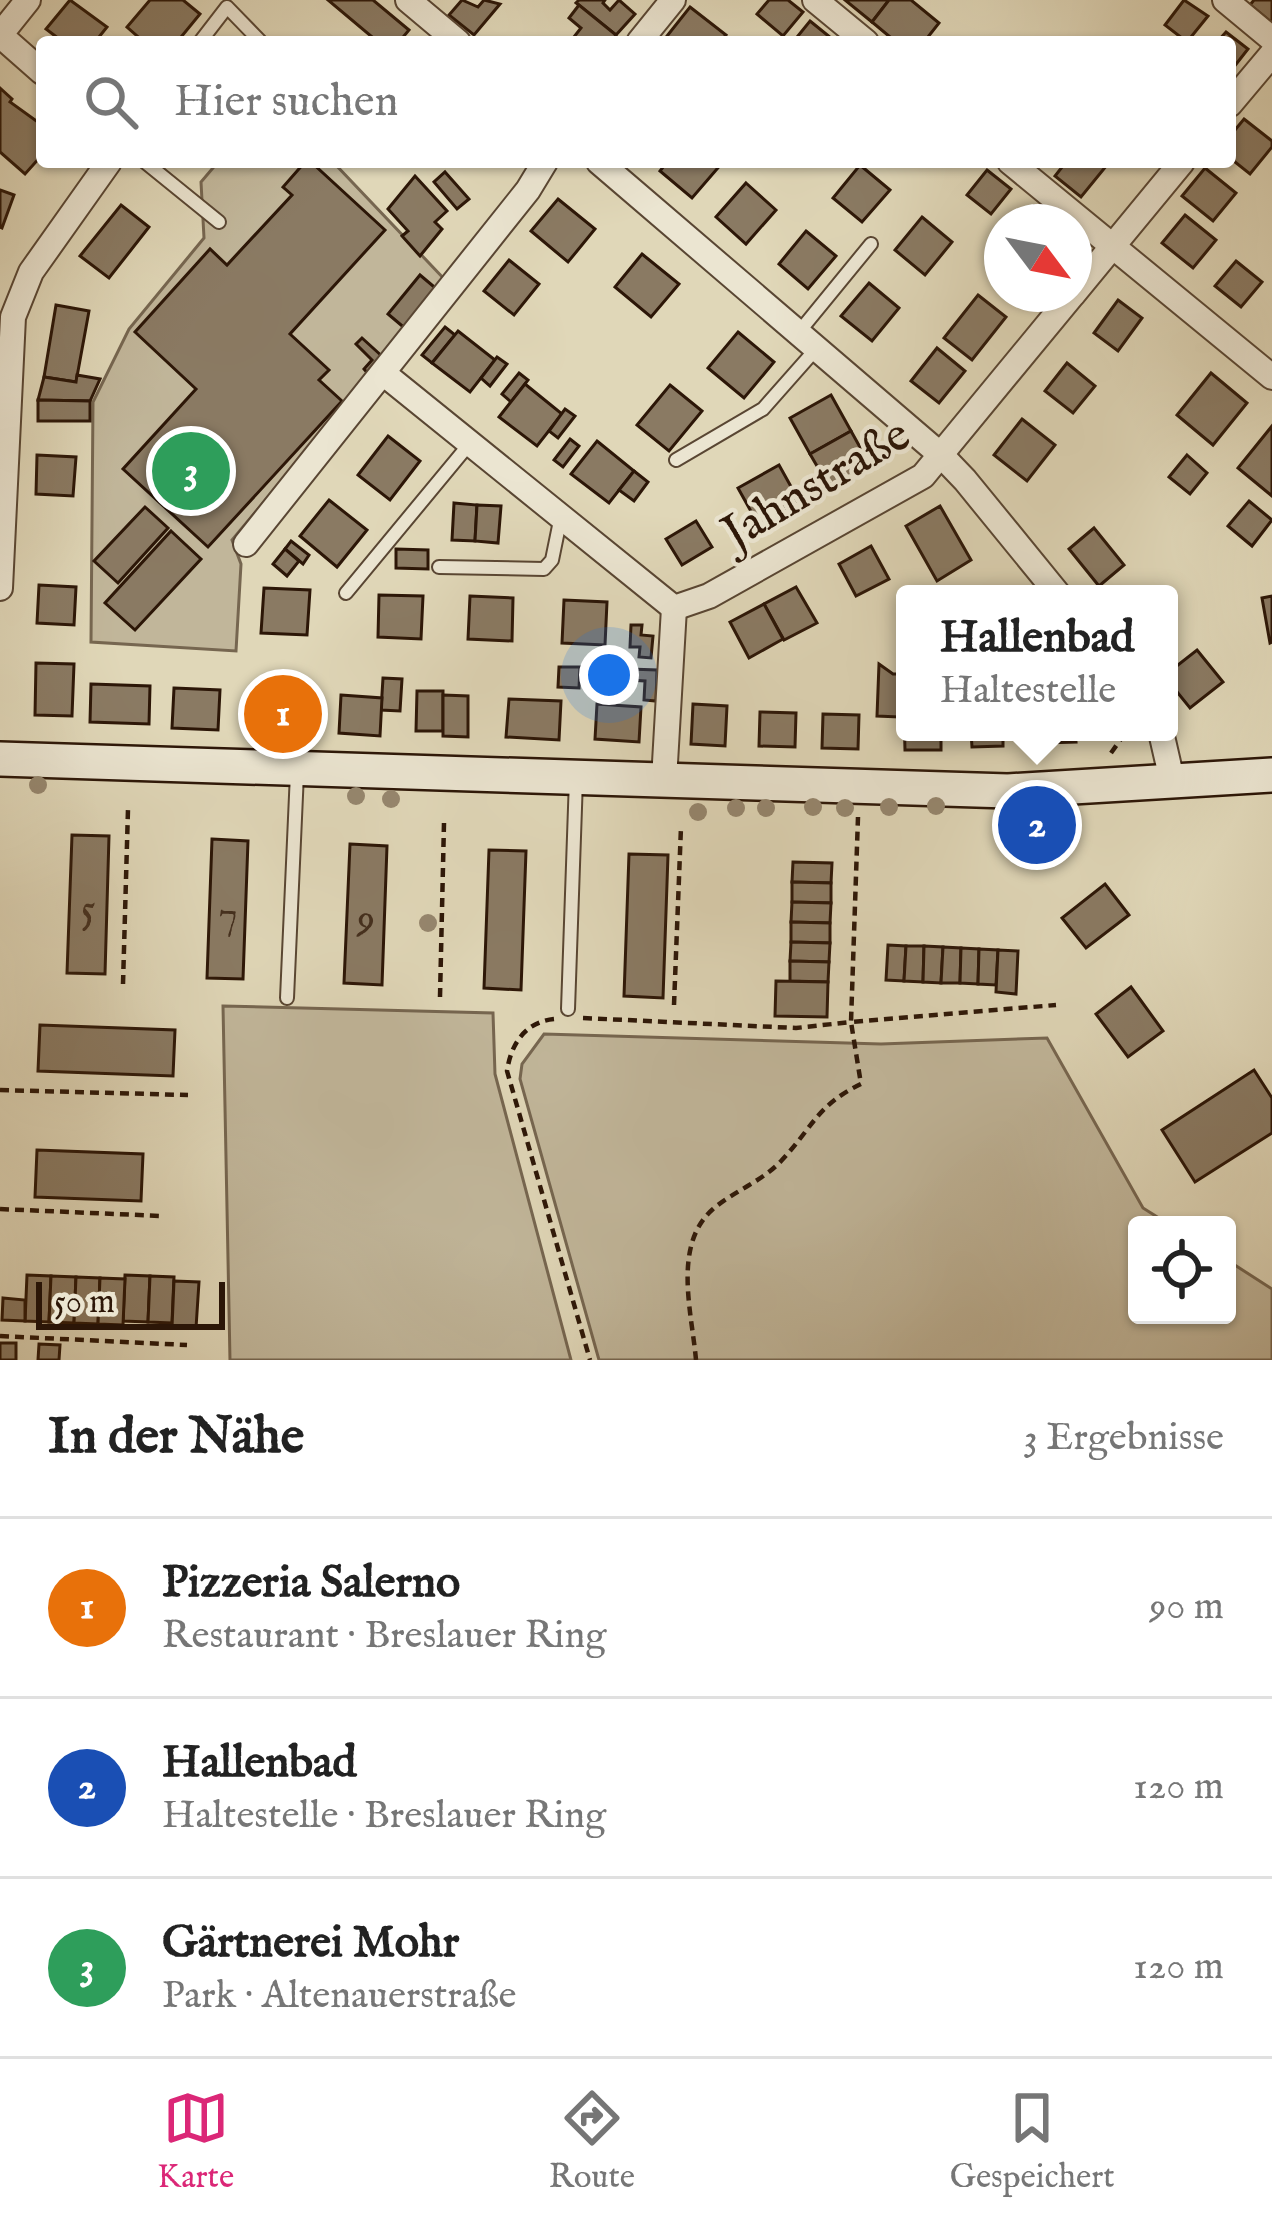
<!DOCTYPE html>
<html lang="de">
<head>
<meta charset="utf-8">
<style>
  body { margin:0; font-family:"IM FELL English",serif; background:#f2f2f2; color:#222 }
  .controls { position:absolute; right:36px; bottom:36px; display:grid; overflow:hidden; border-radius:12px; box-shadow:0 3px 9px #0004 }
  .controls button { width:108px; height:108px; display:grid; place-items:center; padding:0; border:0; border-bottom:3px solid #e0e0e0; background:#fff; color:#222; font:60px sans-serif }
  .compass { position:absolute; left:984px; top:204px; width:108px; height:108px; border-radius:50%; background:#fff; box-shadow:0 3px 9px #0004; rotate:122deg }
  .scale { position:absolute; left:36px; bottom:30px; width:189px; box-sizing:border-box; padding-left:12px; border:6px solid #2c1607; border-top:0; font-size:33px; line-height:42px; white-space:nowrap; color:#2c1607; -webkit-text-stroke:9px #ebe5d1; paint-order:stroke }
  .you { position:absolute; left:609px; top:675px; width:42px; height:42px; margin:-30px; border:9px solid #fff; border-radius:50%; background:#1a73e8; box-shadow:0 0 0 18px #1a73e833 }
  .badge { display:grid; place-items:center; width:78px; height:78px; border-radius:50%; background:#db2777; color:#fff; font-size:39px; font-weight:700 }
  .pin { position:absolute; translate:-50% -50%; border:6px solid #fff; box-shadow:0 3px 12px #0006 }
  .popup { position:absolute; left:896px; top:585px; width:282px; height:156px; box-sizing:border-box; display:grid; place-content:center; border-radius:12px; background:#fff; filter:drop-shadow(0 3px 9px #0005); font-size:39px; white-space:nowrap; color:#767676 }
  .popup b { font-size:45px; color:#222 }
  .popup::after { content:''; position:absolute; left:50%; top:100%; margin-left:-24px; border:24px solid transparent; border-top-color:#fff }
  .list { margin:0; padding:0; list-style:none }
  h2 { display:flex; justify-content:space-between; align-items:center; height:156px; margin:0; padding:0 48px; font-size:51px }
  h2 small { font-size:39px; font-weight:400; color:#767676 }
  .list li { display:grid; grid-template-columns:78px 1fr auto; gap:36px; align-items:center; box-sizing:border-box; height:180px; padding:0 48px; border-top:3px solid #e0e0e0 }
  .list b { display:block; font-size:45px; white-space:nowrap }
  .list p { margin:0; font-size:39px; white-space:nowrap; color:#767676 }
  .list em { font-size:39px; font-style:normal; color:#767676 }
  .icon { flex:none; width:66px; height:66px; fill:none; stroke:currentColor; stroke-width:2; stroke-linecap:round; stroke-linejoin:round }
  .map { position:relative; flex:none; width:1272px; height:1360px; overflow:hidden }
  .search { position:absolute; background:#fff; box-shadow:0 3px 9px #0004; left:36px; right:36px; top:36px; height:132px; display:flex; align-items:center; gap:30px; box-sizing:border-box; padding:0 42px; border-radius:12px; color:#767676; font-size:45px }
  .sheet { height:696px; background:#fff }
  nav { display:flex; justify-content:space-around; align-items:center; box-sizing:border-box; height:168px; border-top:3px solid #e0e0e0; background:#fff; font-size:33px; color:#767676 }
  nav a { display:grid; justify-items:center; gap:6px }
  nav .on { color:#db2777 }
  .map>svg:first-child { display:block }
  .green { fill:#c1b69a; stroke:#766650; stroke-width:3 }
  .building { fill:#8a7a63; stroke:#2c1607; stroke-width:3 }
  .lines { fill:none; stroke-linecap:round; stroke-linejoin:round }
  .service-casing { stroke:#594633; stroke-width:16 }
  .minor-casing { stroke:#594633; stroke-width:28 }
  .secondary-casing { stroke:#2c1607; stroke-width:38 }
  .path { stroke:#2c1607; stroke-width:4.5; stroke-dasharray:9 6; stroke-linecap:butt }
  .service { stroke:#ebe5d1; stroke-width:12 }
  .minor { stroke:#ebe5d1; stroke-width:24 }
  .secondary { stroke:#ebe5d1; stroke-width:33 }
  .tree { fill:#96876f }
  .labels { text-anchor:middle; stroke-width:9; stroke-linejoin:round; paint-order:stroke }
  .number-label { font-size:42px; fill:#442f1e }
  .street-label { font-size:48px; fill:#2c1607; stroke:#ebe5d1 }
</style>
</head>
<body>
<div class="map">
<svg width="1272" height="1360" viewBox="0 0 1272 1360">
  <rect width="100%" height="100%" fill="#e0d7b8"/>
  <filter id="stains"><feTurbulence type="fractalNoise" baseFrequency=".00167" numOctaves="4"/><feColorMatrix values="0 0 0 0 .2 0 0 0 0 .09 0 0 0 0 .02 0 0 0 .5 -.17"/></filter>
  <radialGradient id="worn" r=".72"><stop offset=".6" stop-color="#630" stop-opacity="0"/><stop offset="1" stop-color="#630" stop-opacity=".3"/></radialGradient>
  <g class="green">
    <path d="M218,162H333L448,283L232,540L241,564L236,651L91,642L93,402L129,329L204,238L201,182Z"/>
    <path d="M223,1006L493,1013L495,1074L571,1360H230Z"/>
    <path d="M544,1034L881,1044L1047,1038L1143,1208L1170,1225H1137V1315H1227V1260L1272,1289V1360H599L520,1079L522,1064Z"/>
  </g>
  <g class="building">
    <path d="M70,0L107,27L95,42H63L46,29Z"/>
    <path d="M150,0H183L200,14L177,42H144L127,27Z"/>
    <path d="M328,0H373L409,30L399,42H378Z"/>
    <path d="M462,0L478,7L484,0L500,4L474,35L449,15Z"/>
    <path d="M579,0H605L603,3L610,10L619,0L635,14L616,35L576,3Z"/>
    <path d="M769,0H788L803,12L783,36L757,14Z"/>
    <path d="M845,0H889L872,22Z"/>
    <path d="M889,0H911L939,23L924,42H896L872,22Z"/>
    <path d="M1184,0L1208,16L1187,42L1165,25Z"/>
    <path d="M1254,0H1272V23L1250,5Z"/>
    <path d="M579,5L616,35L611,42H570L581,28L569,18Z"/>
    <path d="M690,7L726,35L720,42H675L667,36Z"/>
    <path d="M810,21L836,42H793Z"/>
    <path d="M1226,32L1248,49L1230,72V42H1217Z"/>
    <path d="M0,88L12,99L10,102L42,125V155L25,174L0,152Z"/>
    <path d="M1244,119L1272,141V147L1250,174L1230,158V136Z"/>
    <path d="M305,162H311L385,230L290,334L329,370L319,380L342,401L208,547L123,469L196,389L135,332L210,249L227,265L292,195L283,187Z"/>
    <path d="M667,162H723L692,198L660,171Z"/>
    <path d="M1066,162H1103L1107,165L1081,197L1055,176Z"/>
    <path d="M860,165L890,190L862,222L833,198Z"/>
    <path d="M1205,168L1236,193L1213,221L1182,196Z"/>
    <path d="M987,170L1011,189L991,214L967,195Z"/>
    <path d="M445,172L469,199L457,209L434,182Z"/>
    <path d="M415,176L447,211L435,222L442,229L420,256L402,236L408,231L388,209Z"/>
    <path d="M746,183L776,210L746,244L716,217Z"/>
    <path d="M0,190L14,195L2,228L0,227Z"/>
    <path d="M558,199L595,229L568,262L531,231Z"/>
    <path d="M121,205L149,227L109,278L80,256Z"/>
    <path d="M1034,206L1055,222H1021Z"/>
    <path d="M1185,215L1216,240L1193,268L1162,243Z"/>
    <path d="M922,217L952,242L925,275L895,250Z"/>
    <path d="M806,231L836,256L808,289L779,264Z"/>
    <path d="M642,254L679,284L651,317L615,287Z"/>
    <path d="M509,260L539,284L514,315L484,291Z"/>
    <path d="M1236,261L1262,282L1241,307L1215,286Z"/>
    <path d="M420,275L439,291L407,330L388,314Z"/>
    <path d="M869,283L899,308L872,341L841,316Z"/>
    <path d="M978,295L1006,317L972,360L944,338Z"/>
    <path d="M1118,300L1142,318L1118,351L1094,333Z"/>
    <path d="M56,305L89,311L76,382L44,377Z"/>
    <path d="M445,327L455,335L432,363L422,355Z"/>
    <path d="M458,331L495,360L470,392L432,363Z"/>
    <path d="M738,332L774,362L744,398L708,368Z"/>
    <path d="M362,338L384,358L369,375L364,369L372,360L356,344Z"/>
    <path d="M937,348L965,371L939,403L911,381Z"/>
    <path d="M497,357L507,364L490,386L481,378Z"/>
    <path d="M1067,363L1095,386L1073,413L1045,391Z"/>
    <path d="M519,373L528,380L511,402L502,394Z"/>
    <path d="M1211,373L1247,403L1213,445L1177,415Z"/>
    <path d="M77,375L100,379L90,401L38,400L44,377L76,382Z"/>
    <path d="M525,384L562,414L537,446L499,417Z"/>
    <path d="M670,385L702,411L669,451L637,425Z"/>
    <path d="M831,395L851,431L810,454L790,418Z"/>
    <path d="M38,400L90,401V421H38Z"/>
    <path d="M565,409L575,416L558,438L549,431Z"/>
    <path d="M1022,419L1055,445L1027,481L994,455Z"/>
    <path d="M1272,426V496L1238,468Z"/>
    <path d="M851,431L871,467L831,490L810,454Z"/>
    <path d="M388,436L420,461L390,500L358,475Z"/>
    <path d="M570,439L579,446L563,467L554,460Z"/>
    <path d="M597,441L634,471L609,503L571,474Z"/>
    <path d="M37,455L76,457L73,496L36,494Z"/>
    <path d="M1187,455L1207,473L1190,494L1169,477Z"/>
    <path d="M779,465L799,501L758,524L738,488Z"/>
    <path d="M634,471L648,482L634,501L619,490Z"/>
    <path d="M329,500L367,530L337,567L300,536Z"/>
    <path d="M1249,501L1272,520L1252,546L1228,526Z"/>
    <path d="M454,503L477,505L475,541L452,540Z"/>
    <path d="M477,505L501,506L498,543L475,541Z"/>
    <path d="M940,506L971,560L937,581L906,526Z"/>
    <path d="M145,507L168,528L118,583L94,561Z"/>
    <path d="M696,521L712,547L682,565L666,539Z"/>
    <path d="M1094,528L1124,565L1099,586L1069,549Z"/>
    <path d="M171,531L201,559L135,630L105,603Z"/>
    <path d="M291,541L309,555L303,564L285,549Z"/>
    <path d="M871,546L889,579L856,596L839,564Z"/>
    <path d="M285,549L299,561L287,576L273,564Z"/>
    <path d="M396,549L428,550V569L396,568Z"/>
    <path d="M39,585L76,587L74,625L37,623Z"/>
    <path d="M796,587L817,623L784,640L764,604Z"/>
    <path d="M264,588L310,590L307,635L261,633Z"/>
    <path d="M379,595L423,596L421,639L378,637Z"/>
    <path d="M470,596L513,598L512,641L468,639Z"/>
    <path d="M1272,596V642L1270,643L1262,598Z"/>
    <path d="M564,600L607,602L605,645L562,643Z"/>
    <path d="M764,604L783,639L749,658L730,622Z"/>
    <path d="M631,625H642L641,635L653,636L651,658L639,657L640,647H630Z"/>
    <path d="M1197,650L1223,682L1190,708L1169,682V672Z"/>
    <path d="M36,663L74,664L72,716L35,715Z"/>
    <path d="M879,664L893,674H905V710H899V717L877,716Z"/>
    <path d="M559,667H580L579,688L558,687Z"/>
    <path d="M629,669L657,670L656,701L644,700L645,681L629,680Z"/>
    <path d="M383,678L402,679L400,711L381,710Z"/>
    <path d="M91,684L150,686L149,724L90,722Z"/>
    <path d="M261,684L301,685L300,731L259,730Z"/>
    <path d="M174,688L220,690L218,730L172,728Z"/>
    <path d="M417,691H443V731H416Z"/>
    <path d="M341,695L382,698L380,736L339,733Z"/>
    <path d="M443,695L468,696V737L443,736Z"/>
    <path d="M509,699L561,701L559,740L506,737Z"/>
    <path d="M597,704L641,707L639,742L595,739Z"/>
    <path d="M693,704L727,706L725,746L691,744Z"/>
    <path d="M760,712L796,713L795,747L759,746Z"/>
    <path d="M823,714L859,715L858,749L822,748Z"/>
    <path d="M904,714L905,732H941V750H905Z"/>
    <path d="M971,732H1003V746L972,747Z"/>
    <path d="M1044,732H1075L1076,742L1044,743Z"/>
    <path d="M72,835L109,836L105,974L67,973Z"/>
    <path d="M212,839L248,841L243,979L207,978Z"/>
    <path d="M350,844L387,846L382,985L344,983Z"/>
    <path d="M489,850L526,851L521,990L484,988Z"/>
    <path d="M629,854L668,855L663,998L624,996Z"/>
    <path d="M793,862L832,863L831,883L792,882Z"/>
    <path d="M792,882L831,883V903L792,902Z"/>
    <path d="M1105,884L1129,915L1086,948L1062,918Z"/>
    <path d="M792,902L831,903L830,923L791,922Z"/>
    <path d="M791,922L830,923V943L791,942Z"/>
    <path d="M791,942L830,943L829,962L790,961Z"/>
    <path d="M888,945L906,946L904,981L886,980Z"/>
    <path d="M906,946H924L923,982L904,981Z"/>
    <path d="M924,946L943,947L941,983L923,982Z"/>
    <path d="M943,947L961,948L960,983H941Z"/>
    <path d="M961,948L979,949L978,984L960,983Z"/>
    <path d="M979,949L998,950L996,985L978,984Z"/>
    <path d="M998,950L1018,951L1016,994L996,992Z"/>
    <path d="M790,961L829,962L828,982L790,981Z"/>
    <path d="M776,981L828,982L827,1017L775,1016Z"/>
    <path d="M1131,987L1163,1031L1128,1057L1096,1014Z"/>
    <path d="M40,1025L175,1030L173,1076L38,1071Z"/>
    <path d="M1254,1070L1272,1098V1133L1195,1182L1162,1130Z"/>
    <path d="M37,1150L143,1154L141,1201L35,1197Z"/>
    <path d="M27,1275L51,1276L49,1322L25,1321Z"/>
    <path d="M125,1275L150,1276L148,1322L123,1321Z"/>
    <path d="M51,1276L76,1277L74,1323L49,1322Z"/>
    <path d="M150,1276L174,1277L172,1323L148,1322Z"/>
    <path d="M76,1277L100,1278L98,1324L74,1323Z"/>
    <path d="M100,1278L125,1279L123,1325L98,1324Z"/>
    <path d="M174,1281L199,1282L196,1328L172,1327Z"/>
    <path d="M3,1298L25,1300V1321L2,1320Z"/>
    <rect x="0" y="1343" width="16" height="17"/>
    <path d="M39,1344L60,1345L59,1360H38Z"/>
  </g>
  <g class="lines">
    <g class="service-casing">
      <g id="service">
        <path d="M200,42L227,7L261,42"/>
        <path d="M145,162L219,222"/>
        <path d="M799,332L871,244"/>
        <path d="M676,460L763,409L816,349"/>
        <path d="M439,567L544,569L552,560L561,516"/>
        <path d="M346,593L471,442"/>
        <path d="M287,998L297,773"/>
        <path d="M568,1009L576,779"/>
      </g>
    </g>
    <g class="minor-casing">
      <g id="minor">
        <path d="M28,0L0,35L42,72"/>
        <path d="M408,0L458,42"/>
        <path d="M815,0L866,42"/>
        <path d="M1225,0L1272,39"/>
        <path d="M639,42L673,0"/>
        <path d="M1230,104L1272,54"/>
        <path d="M599,162L942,456L965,480L1058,594"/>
        <path d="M1010,162L1272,377"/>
        <path d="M1074,293L1182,162"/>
        <path d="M383,373L674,608L709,596L923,476L1073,294"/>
        <path d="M246,544L528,190L545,162"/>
        <path d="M0,588L13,317L31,272L109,162"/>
        <path d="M1161,732L1172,780"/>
        <path d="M664,780L674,608"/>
      </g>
    </g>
    <g class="secondary-casing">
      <path id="secondary" d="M0,759L1008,791L1272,775"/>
    </g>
    <g class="path">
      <path d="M1111,753L1126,732"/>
      <path d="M123,984L128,809"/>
      <path d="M440,997L444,823"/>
      <path d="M674,1005L681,827"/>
      <path d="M583,1018L796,1028L851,1022L858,817"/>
      <path d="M554,1019C525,1022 511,1044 507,1071L590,1360"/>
      <path d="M0,1090L188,1095"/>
      <path d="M0,1209L161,1216"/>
      <path d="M0,1336L187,1345"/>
      <path d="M696,1360C692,1313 672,1245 713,1209C734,1191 763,1181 782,1160C813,1127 817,1105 861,1084L851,1022L1056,1005"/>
    </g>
    <use href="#service" class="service"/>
    <use href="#minor" class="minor"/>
    <use href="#secondary" class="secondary"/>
  </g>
  <g class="tree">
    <circle cx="38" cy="785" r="9"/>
    <circle cx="356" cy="796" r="9"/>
    <circle cx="391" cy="799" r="9"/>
    <circle cx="936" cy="806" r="9"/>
    <circle cx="813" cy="807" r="9"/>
    <circle cx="889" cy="807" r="9"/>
    <circle cx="736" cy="808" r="9"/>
    <circle cx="766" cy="808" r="9"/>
    <circle cx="845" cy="808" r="9"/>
    <circle cx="698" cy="812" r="9"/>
    <circle cx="428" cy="923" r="9"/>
  </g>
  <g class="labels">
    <g class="number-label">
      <text x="88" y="922">5</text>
      <text x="228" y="927">7</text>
      <text x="366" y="932">9</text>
    </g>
    <g class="street-label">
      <text transform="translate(815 482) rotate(-31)" y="17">Jahnstraße</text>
    </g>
  </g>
  <rect width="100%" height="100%" filter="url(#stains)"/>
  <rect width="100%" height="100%" fill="url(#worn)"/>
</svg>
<div class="controls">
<button><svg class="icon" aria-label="locate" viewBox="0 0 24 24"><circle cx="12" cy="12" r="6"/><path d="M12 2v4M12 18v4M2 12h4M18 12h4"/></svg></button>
</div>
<svg class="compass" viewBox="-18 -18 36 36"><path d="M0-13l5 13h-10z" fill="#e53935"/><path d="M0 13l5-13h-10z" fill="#767676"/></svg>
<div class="scale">50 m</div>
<div class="you"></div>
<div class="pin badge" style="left:283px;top:714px;background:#e8710a">1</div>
<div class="pin badge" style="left:1037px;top:825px;background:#1a4fb4">2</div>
<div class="popup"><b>Hallenbad</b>Haltestelle</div>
<div class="pin badge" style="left:191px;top:471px;background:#2e9e5b">3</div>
<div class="search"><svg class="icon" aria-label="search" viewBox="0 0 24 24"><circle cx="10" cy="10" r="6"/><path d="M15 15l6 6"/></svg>Hier suchen</div>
</div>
<section class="sheet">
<h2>In der Nähe<small>3 Ergebnisse</small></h2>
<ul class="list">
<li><span class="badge" style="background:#e8710a">1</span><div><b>Pizzeria Salerno</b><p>Restaurant · Breslauer Ring</p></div><em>90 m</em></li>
<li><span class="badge" style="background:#1a4fb4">2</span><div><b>Hallenbad</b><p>Haltestelle · Breslauer Ring</p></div><em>120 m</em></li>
<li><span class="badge" style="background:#2e9e5b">3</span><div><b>Gärtnerei Mohr</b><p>Park · Altenauerstraße</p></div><em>120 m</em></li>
</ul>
</section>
<nav>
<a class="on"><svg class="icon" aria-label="map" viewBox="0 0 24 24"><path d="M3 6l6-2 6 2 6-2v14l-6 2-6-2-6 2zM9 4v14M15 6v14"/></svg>Karte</a>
<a><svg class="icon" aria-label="directions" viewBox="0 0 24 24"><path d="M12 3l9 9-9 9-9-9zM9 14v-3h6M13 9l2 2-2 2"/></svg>Route</a>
<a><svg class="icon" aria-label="saved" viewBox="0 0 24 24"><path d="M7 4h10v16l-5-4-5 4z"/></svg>Gespeichert</a>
</nav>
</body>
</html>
